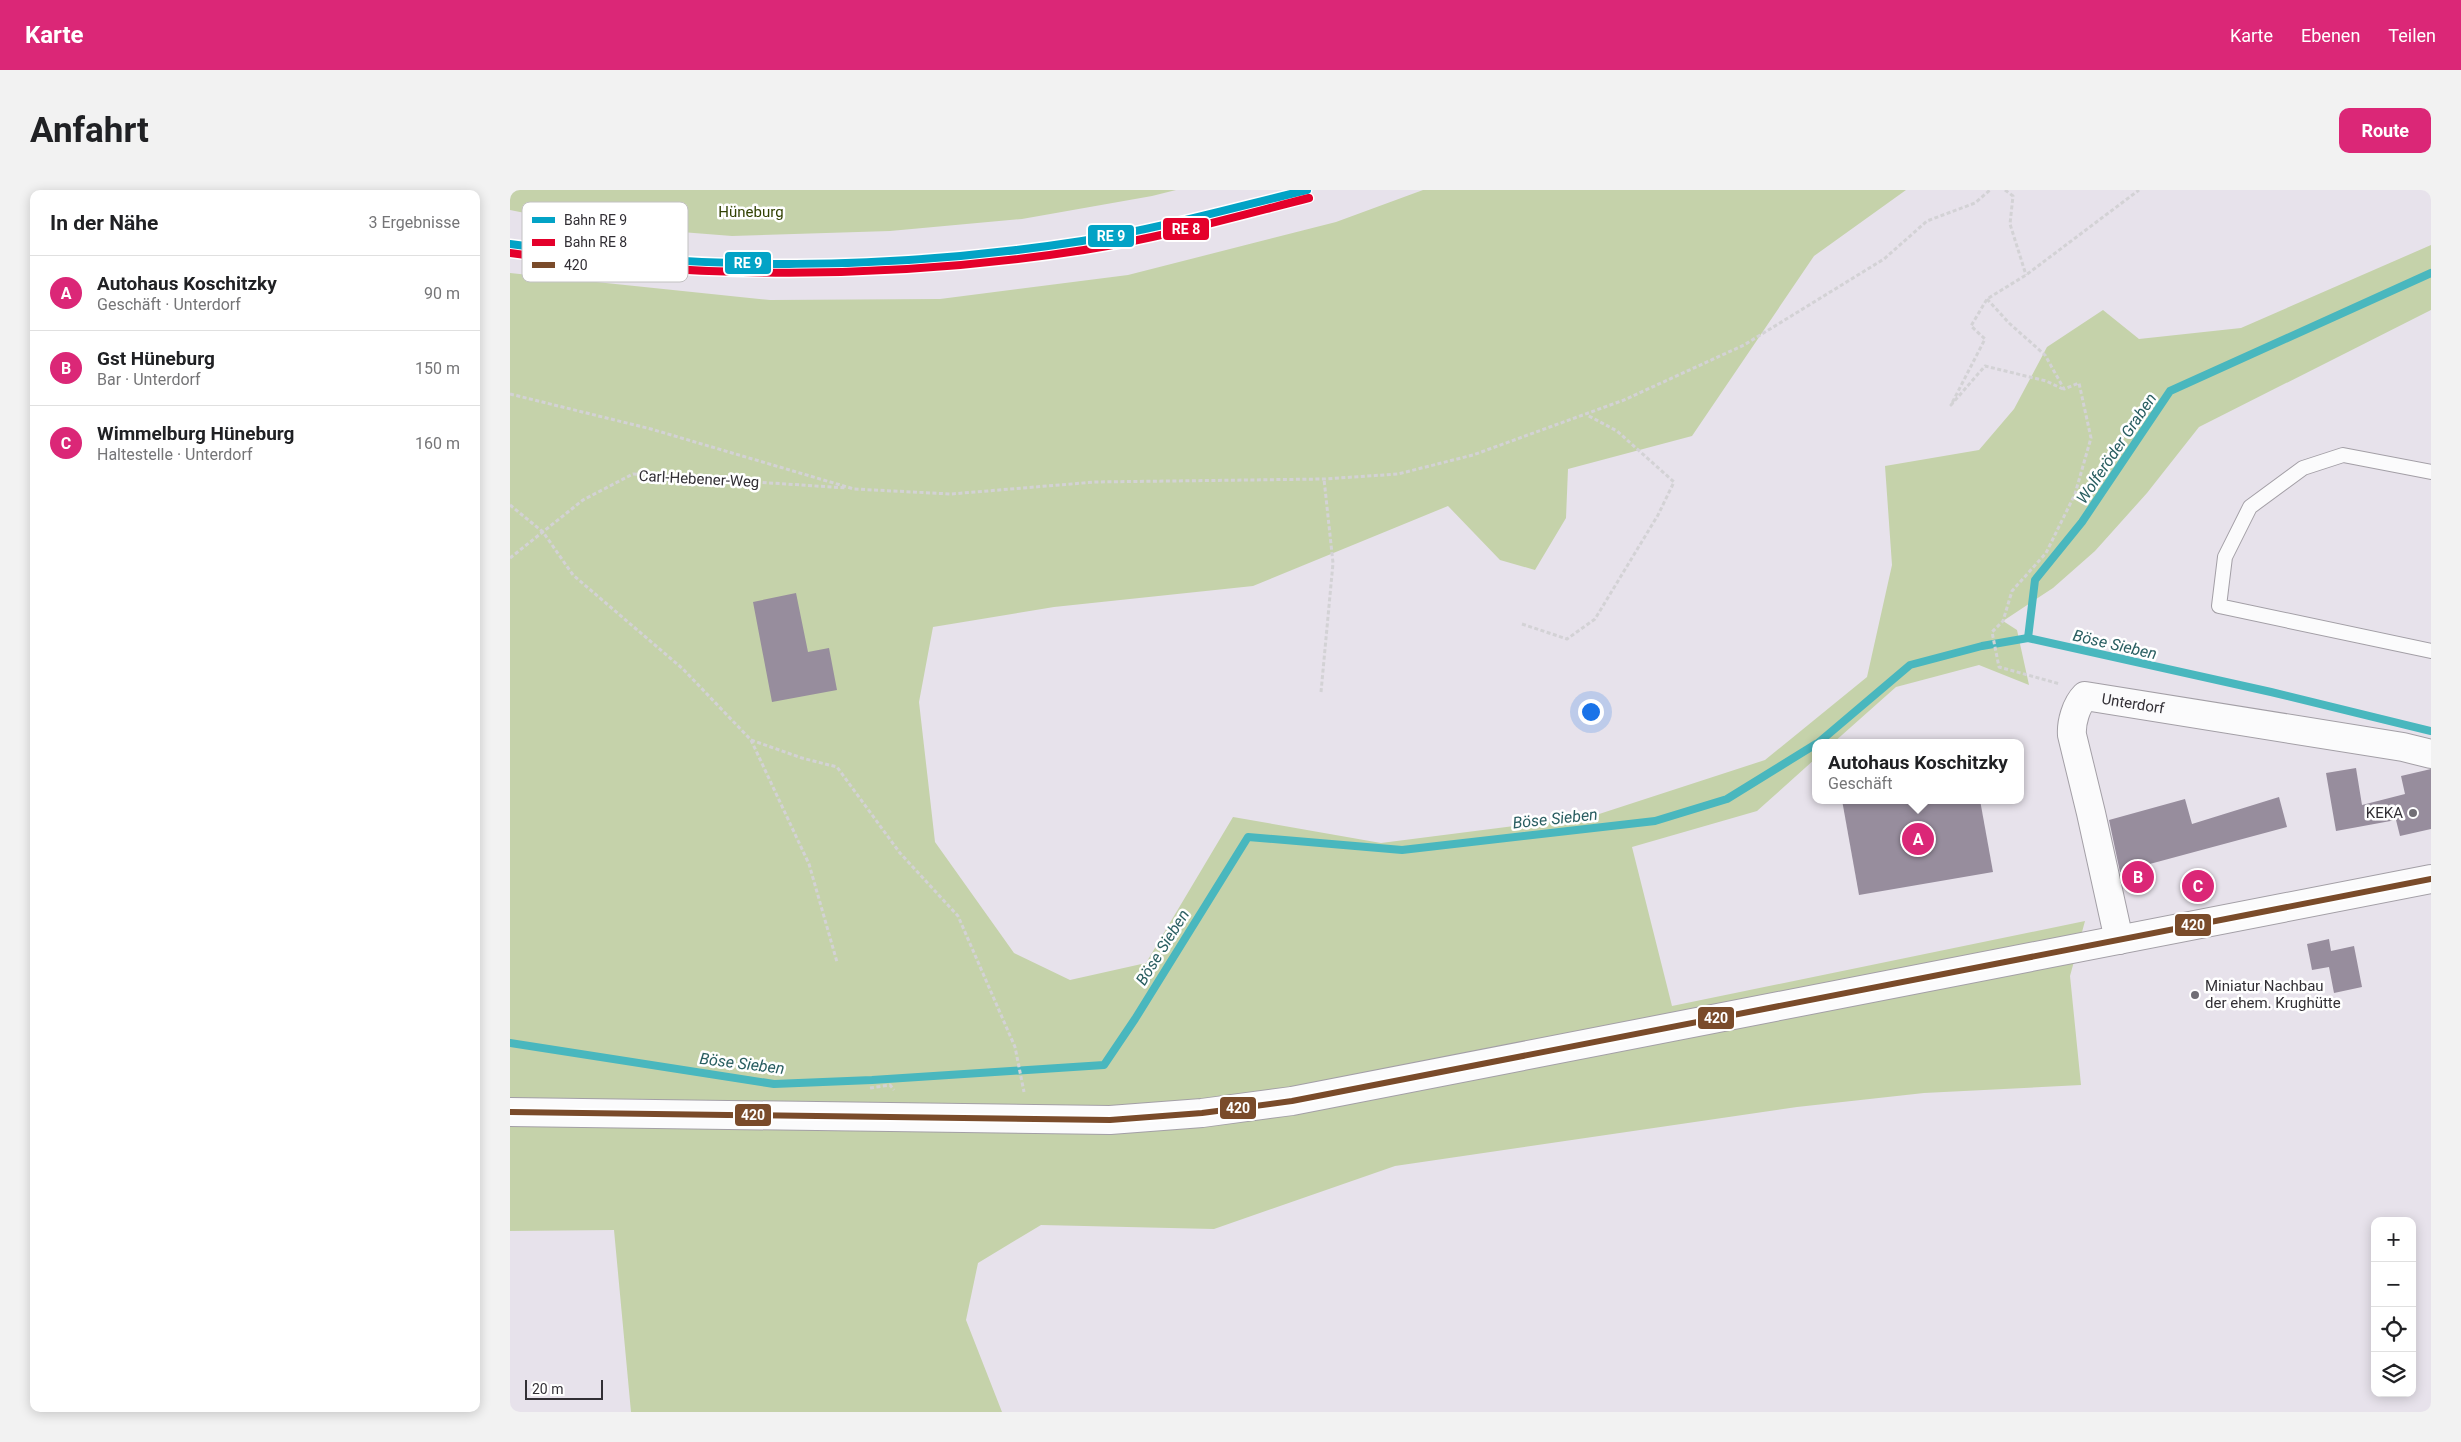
<!DOCTYPE html>
<html lang="de">
<head>
<meta charset="utf-8">
<style>
  body { margin:0; font-family:Roboto,sans-serif; background:#f2f2f2; color:#202124 }
  .controls { position:absolute; right:15px; bottom:15px; display:grid; overflow:hidden; border-radius:10px; box-shadow:0 2px 12px #0003 }
  .controls button { width:45px; height:45px; display:grid; place-items:center; padding:0; border:0; border-bottom:1px solid #e0e0e0; background:#fff; color:#202124; font:25px sans-serif }
  .scale { position:absolute; left:15px; bottom:12px; width:78px; box-sizing:border-box; padding-left:5px; border:2px solid #322f35; border-top:0; font-size:14px; line-height:18px; white-space:nowrap; color:#322f35; -webkit-text-stroke:4px #fff; paint-order:stroke }
  .you { position:absolute; left:1080px; top:521px; width:18px; height:18px; margin:-12px; border:4px solid #fff; border-radius:50%; background:#1a73e8; box-shadow:0 0 0 8px #1a73e833 }
  .badge { display:grid; place-items:center; width:32px; height:32px; border-radius:50%; background:#db2777; color:#fff; font-size:16px; font-weight:700 }
  .pin { position:absolute; translate:-50% -50%; border:2px solid #fff; box-shadow:0 1px 5px #0006 }
  .popup { position:absolute; left:1302px; top:549px; width:212px; height:65px; box-sizing:border-box; display:grid; place-content:center; border-radius:10px; background:#fff; filter:drop-shadow(0 1px 4px #0005); font-size:16px; white-space:nowrap; color:#757577 }
  .popup b { font-size:19px; color:#202124 }
  .popup::after { content:''; position:absolute; left:50%; top:100%; margin-left:-10px; border:10px solid transparent; border-top-color:#fff }
  .list { margin:0; padding:0; list-style:none }
  h2 { display:flex; justify-content:space-between; align-items:center; height:65px; margin:0; padding:0 20px; font-size:21px }
  h2 small { font-size:16px; font-weight:400; color:#757577 }
  .list li { display:grid; grid-template-columns:32px 1fr auto; gap:15px; align-items:center; box-sizing:border-box; height:75px; padding:0 20px; border-top:1px solid #e0e0e0 }
  .list b { display:block; font-size:19px; white-space:nowrap }
  .list p { margin:0; font-size:16px; white-space:nowrap; color:#757577 }
  .list em { font-size:16px; font-style:normal; color:#757577 }
  .icon { flex:none; width:28px; height:28px; fill:none; stroke:currentColor; stroke-width:2; stroke-linecap:round; stroke-linejoin:round }
  .map { position:relative; flex:none; width:1921px; height:1222px; overflow:hidden; border-radius:10px }
  header { display:flex; align-items:center; gap:30px; box-sizing:border-box; height:70px; padding:0 25px; background:#db2777; color:#fff }
  header strong { font-size:24px }
  nav { display:flex; gap:28px; margin-inline-start:auto; font-size:18px }
  .intro { display:flex; align-items:center; justify-content:space-between; box-sizing:border-box; height:120px; padding:0 30px }
  h1 { margin:0; font-size:35px }
  .button { padding:12px 22px; border-radius:10px; background:#db2777; color:#fff; font-size:18px; font-weight:700 }
  main { display:flex; gap:30px; padding:0 30px }
  aside { flex:1; background:#fff; border-radius:10px; box-shadow:0 2px 12px #0003 }
  .map>svg:first-child { display:block }
  .green { fill:#c5d2aa }
  .lines { fill:none; stroke-linecap:round; stroke-linejoin:round }
  .stream { stroke:#49b7be; stroke-width:8 }
  .building { fill:#978d9d }
  .lane-casing { stroke:#a39fa6; stroke-width:16 }
  .street-casing { stroke:#a39fa6; stroke-width:30 }
  .secondary-casing { stroke:#a39fa6; stroke-width:30 }
  .path { stroke:#d3d2d5; stroke-width:3; stroke-dasharray:4 2.5; stroke-linecap:butt }
  .lane { stroke:#fbfbfc; stroke-width:14 }
  .street { stroke:#fbfbfc; stroke-width:28 }
  .secondary { stroke:#fbfbfc; stroke-width:28 }
  .bus-1-casing { stroke:#fff; stroke-width:10 }
  .bus-1 { stroke:#7a4b2a; stroke-width:6 }
  .rail-1-casing { stroke:#fff; stroke-width:11 }
  .rail-2-casing { stroke:#fff; stroke-width:11 }
  .rail-1 { stroke:#02a3c6; stroke-width:8 }
  .rail-2 { stroke:#e4002b; stroke-width:8 }
  .poi-dot { fill:#716e75; stroke:#fff; stroke-width:2 }
  .labels { text-anchor:middle; stroke-width:5; stroke-linejoin:round; paint-order:stroke }
  .park-label { font-size:15px; fill:#324203; stroke:#fff }
  .street-label { font-size:15px; fill:#322f35; stroke:#fff }
  .poi-label { font-size:15px; fill:#322f35; stroke:#fff; text-anchor:end }
  .water-label { font-size:16px; font-style:italic; fill:#295e61; stroke:#fff }
  .key { fill:#fff; stroke:#c2c1c2; stroke-width:1 }
  .key-label { font-size:14px; fill:#322f35 }
  .line-badge { stroke:#fff; stroke-width:2 }
  .badge-label { font-size:14px; text-anchor:middle; font-weight:bold; fill:#fff }
</style>
</head>
<body>
<header>
<strong>Karte</strong>
<nav><a>Karte</a><a>Ebenen</a><a>Teilen</a></nav>
</header>
<div class="intro"><h1>Anfahrt</h1><a class="button">Route</a></div>
<main>
<aside>
<h2>In der Nähe<small>3 Ergebnisse</small></h2>
<ul class="list">
<li><span class="badge">A</span><div><b>Autohaus Koschitzky</b><p>Geschäft · Unterdorf</p></div><em>90 m</em></li>
<li><span class="badge">B</span><div><b>Gst Hüneburg</b><p>Bar · Unterdorf</p></div><em>150 m</em></li>
<li><span class="badge">C</span><div><b>Wimmelburg Hüneburg</b><p>Haltestelle · Unterdorf</p></div><em>160 m</em></li>
</ul>
</aside>
<div class="map">
<svg width="1921" height="1222" viewBox="0 0 1921 1222">
  <rect width="100%" height="100%" fill="#e7e2eb"/>
  <g class="green">
    <path d="M0,0H666L642,6L512,29L380,41L222,46L70,34L0,20Z"/>
    <path d="M913,0H1396L1304,66L1182,246L1058,279L1056,328L1025,380L990,370L938,316L743,396L544,417L423,437L409,512L425,652L504,763L560,790L636,773L723,627L871,653L1083,626L1255,570L1357,487L1382,375L1375,276L1469,260L1504,219L1537,157L1593,120L1629,149L1731,138L1921,55V120L1689,237L1637,303L1585,361L1543,398L1493,431L1507,440L1519,495L1469,475L1386,497L1323,553H1306L1305,569L1247,621L1122,657L1162,816L1575,731L1560,786L1571,895L1414,903L1287,917L885,976L704,1039L531,1035L468,1073L456,1130L492,1222H121L104,1040L0,1041V83L260,110L430,109L618,85L826,32Z"/>
  </g>
  <g class="lines">
    <g class="stream">
      <path d="M1518,448L1525,390L1572,332L1660,201L1921,83"/>
      <path d="M1308,553L1400,475L1472,456L1518,448L1761,502L1921,541"/>
      <path d="M0,853L264,894L362,890L594,875L625,829L738,647L892,660L1145,631L1217,609L1306,554"/>
    </g>
  </g>
  <g class="building">
    <path d="M286,403L298,462L319,458L327,500L262,512L243,412Z"/>
    <path d="M1846,578L1852,615L1895,604L1891,586L1921,579V639L1890,646L1886,630L1826,641L1816,583Z"/>
    <path d="M1769,607L1777,637L1610,682L1599,630L1675,609L1682,634Z"/>
    <path d="M1332,610H1470L1483,682L1349,705Z"/>
    <path d="M1819,749L1821,761L1844,756L1852,797L1824,803L1819,777L1802,780L1797,754Z"/>
  </g>
  <g class="lines">
    <g class="lane-casing">
      <path id="lane" d="M1921,282L1833,265L1793,278L1740,317L1715,367L1709,416L1921,461"/>
    </g>
    <g class="street-casing">
      <g id="street">
        <path id="s1" d="M1609,750L1581,623L1562,545C1561,533 1566,515 1575,506L1893,557L1921,564"/>
      </g>
    </g>
    <g class="secondary-casing">
      <path id="secondary" d="M0,922L600,930L692,923L782,911L1921,689"/>
    </g>
    <g class="path">
      <path d="M1495,0L1503,6L1500,34L1516,85"/>
      <path d="M1477,109L1499,133L1535,165L1554,199L1569,193L1581,248L1565,304L1536,363L1502,401L1493,431L1482,442L1489,477L1550,494"/>
      <path d="M1553,199L1536,191L1475,176L1441,215L1475,149L1461,136L1477,109L1516,85L1629,0"/>
      <path d="M0,204L141,239L344,299L441,304L585,292L814,289L888,284L963,265L1114,210L1234,155L1374,69L1417,31L1465,13L1480,0"/>
      <path d="M0,315L33,342L63,385L173,479L241,550L299,674L327,772"/>
      <path d="M0,368L73,310L123,284L337,298"/>
      <path d="M1012,434L1057,449L1085,429L1148,325L1164,292L1107,241L1077,225"/>
      <path d="M811,502L823,373L814,289"/>
      <path d="M241,550L292,568L327,577L390,663L448,726L505,857L514,902"/>
      <path d="M1688,696L1691,708"/>
      <path d="M360,898L380,895L384,900"/>
    </g>
    <use href="#lane" class="lane"/>
    <use href="#street" class="street"/>
    <use href="#secondary" class="secondary"/>
    <g class="bus-1-casing">
      <path id="bus-1" d="M0,922L600,930L692,923L782,911L1921,689"/>
    </g>
    <use href="#bus-1" class="bus-1"/>
    <g class="rail-1-casing">
      <path id="rail-1" d="M0,54C194,81 379,81 572,51C648,39 722,18 797,0"/>
    </g>
    <g class="rail-2-casing">
      <path id="rail-2" d="M0,63C193,90 381,90 574,60C650,48 724,27 799,8"/>
    </g>
    <use href="#rail-1" class="rail-1"/>
    <use href="#rail-2" class="rail-2"/>
  </g>
  <g class="poi-dot">
    <circle cx="1903" cy="623" r="5"/>
    <circle cx="1685" cy="805" r="5"/>
  </g>
  <g class="labels">
    <g class="park-label">
      <text x="241" y="27">Hüneburg</text>
    </g>
    <g class="street-label">
      <text transform="translate(189 289) rotate(3)" y="5">Carl-Hebener-Weg</text>
      <text dy="5" stroke="none"><textPath href="#s1" startOffset="301">Unterdorf</textPath></text>
    </g>
    <g class="poi-label">
      <text x="1893" y="628">KEKA</text>
      <text x="1695" y="801" text-anchor="start">Miniatur Nachbau<tspan x="1695" dy="17">der ehem. Krughütte</tspan></text>
    </g>
    <g class="water-label">
      <text transform="translate(1606 258) rotate(-56)" y="6">Wolferöder Graben</text>
      <text transform="translate(1605 454) rotate(13)" y="6">Böse Sieben</text>
      <text transform="translate(1045 628) rotate(-6)" y="6">Böse Sieben</text>
      <text transform="translate(652 757) rotate(-58)" y="6">Böse Sieben</text>
      <text transform="translate(232 873) rotate(7)" y="6">Böse Sieben</text>
    </g>
  </g>
  <rect x="12" y="12" width="166" height="80" rx="8" class="key"/>
  <rect x="22" y="27" width="23" height="6" fill="#02a3c6"/>
  <rect x="22" y="49" width="23" height="7" fill="#e4002b"/>
  <rect x="22" y="72" width="23" height="6" fill="#7a4b2a"/>
  <g class="key-label">
    <text x="54" y="35">Bahn RE 9</text>
    <text x="54" y="57">Bahn RE 8</text>
    <text x="54" y="80">420</text>
  </g>
  <g class="line-badge">
    <rect x="652" y="27" width="48" height="24" rx="5" fill="#e4002b"/>
    <rect x="577" y="34" width="48" height="24" rx="5" fill="#02a3c6"/>
    <rect x="214" y="61" width="48" height="24" rx="5" fill="#02a3c6"/>
    <rect x="1664" y="723" width="38" height="24" rx="5" fill="#7a4b2a"/>
    <rect x="1187" y="816" width="38" height="24" rx="5" fill="#7a4b2a"/>
    <rect x="709" y="906" width="38" height="24" rx="5" fill="#7a4b2a"/>
    <rect x="224" y="913" width="38" height="24" rx="5" fill="#7a4b2a"/>
  </g>
  <g class="badge-label">
    <text x="676" y="44">RE 8</text>
    <text x="601" y="51">RE 9</text>
    <text x="238" y="78">RE 9</text>
    <text x="1683" y="740">420</text>
    <text x="1206" y="833">420</text>
    <text x="728" y="923">420</text>
    <text x="243" y="930">420</text>
  </g>
</svg>
<div class="controls">
<button>+</button>
<button>−</button>
<button><svg class="icon" aria-label="locate" viewBox="0 0 24 24"><circle cx="12" cy="12" r="6"/><path d="M12 2v4M12 18v4M2 12h4M18 12h4"/></svg></button>
<button><svg class="icon" aria-label="layers" viewBox="0 0 24 24"><path d="M12 4l9 5-9 5-9-5zM3 14l9 5 9-5"/></svg></button>
</div>
<div class="scale">20 m</div>
<div class="you"></div>
<div class="pin badge" style="left:1408px;top:649px">A</div>
<div class="popup"><b>Autohaus Koschitzky</b>Geschäft</div>
<div class="pin badge" style="left:1628px;top:687px">B</div>
<div class="pin badge" style="left:1688px;top:696px">C</div>
</div>
</main>
</body>
</html>
